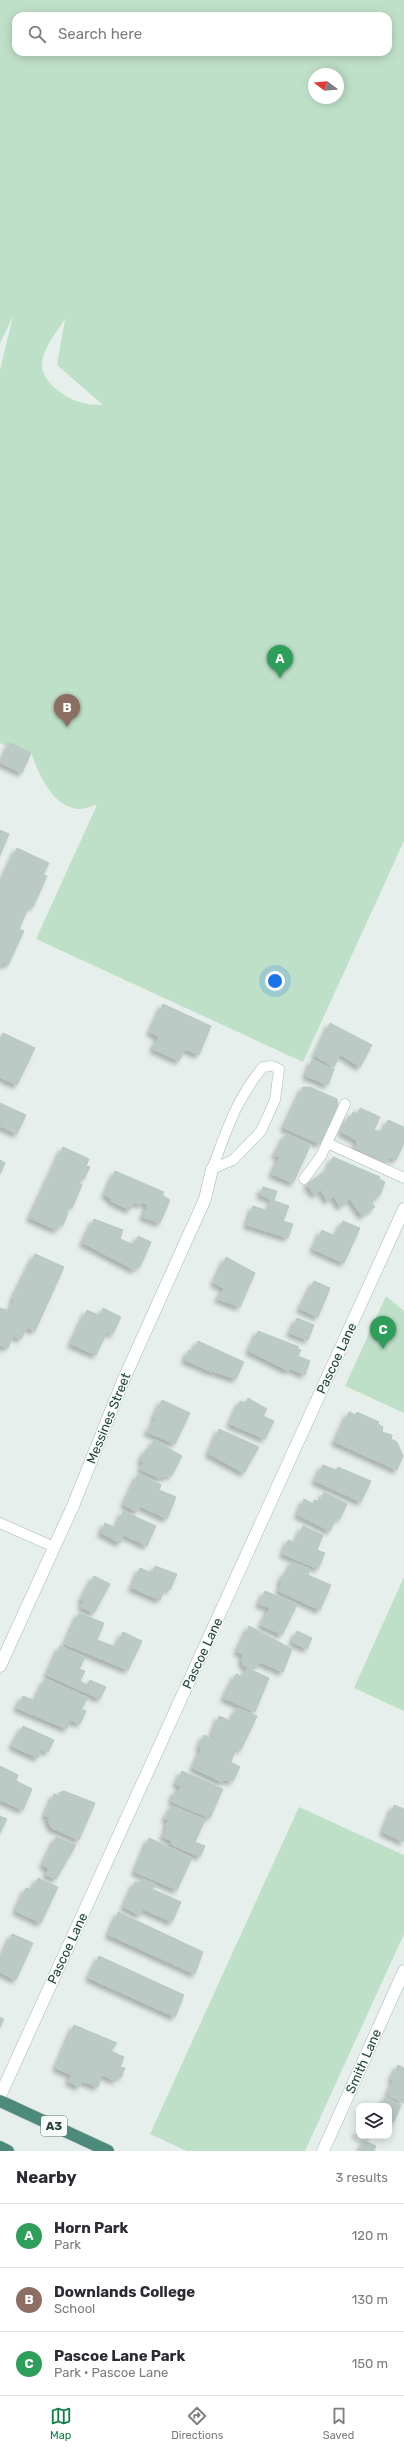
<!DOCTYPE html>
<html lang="en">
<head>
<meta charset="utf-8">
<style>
  body { margin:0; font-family:Rubik,sans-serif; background:#f7f7f7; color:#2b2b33 }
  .controls { position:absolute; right:12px; bottom:12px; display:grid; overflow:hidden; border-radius:8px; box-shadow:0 2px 10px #0003 }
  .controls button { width:36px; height:36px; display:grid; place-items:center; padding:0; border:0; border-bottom:1px solid #e1e1e2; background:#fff; color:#2b2b33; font:20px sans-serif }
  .compass { position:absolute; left:308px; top:68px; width:36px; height:36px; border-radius:50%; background:#fff; box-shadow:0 2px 10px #0003; rotate:286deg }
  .you { position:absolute; left:275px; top:981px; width:14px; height:14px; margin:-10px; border:3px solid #fff; border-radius:50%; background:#1a73e8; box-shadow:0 0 0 6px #1a73e833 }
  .badge { display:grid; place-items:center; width:26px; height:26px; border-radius:50%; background:#0b8043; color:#fff; font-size:13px; font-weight:700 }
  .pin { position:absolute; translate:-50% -33px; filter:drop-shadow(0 1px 2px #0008) }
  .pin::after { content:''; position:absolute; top:21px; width:14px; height:12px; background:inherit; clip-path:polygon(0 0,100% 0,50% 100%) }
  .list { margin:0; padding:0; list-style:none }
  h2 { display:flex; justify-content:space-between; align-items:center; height:52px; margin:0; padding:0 16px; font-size:17px }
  h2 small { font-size:13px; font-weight:400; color:#7c7c81 }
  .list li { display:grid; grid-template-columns:26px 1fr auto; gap:12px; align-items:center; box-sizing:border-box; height:64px; padding:0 16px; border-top:1px solid #e1e1e2 }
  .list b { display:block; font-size:15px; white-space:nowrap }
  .list p { margin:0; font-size:13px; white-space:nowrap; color:#7c7c81 }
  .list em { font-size:13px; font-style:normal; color:#7c7c81 }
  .icon { flex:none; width:22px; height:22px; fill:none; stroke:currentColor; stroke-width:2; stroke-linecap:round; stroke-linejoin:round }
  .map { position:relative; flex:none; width:404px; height:2151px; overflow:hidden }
  .search { position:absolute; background:#fff; box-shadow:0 2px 10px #0003; left:12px; right:12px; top:12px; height:44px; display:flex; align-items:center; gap:10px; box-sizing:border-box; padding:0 14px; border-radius:12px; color:#7c7c81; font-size:15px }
  .sheet { height:244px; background:#fff }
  nav { display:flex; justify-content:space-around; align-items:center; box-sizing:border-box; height:56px; border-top:1px solid #e1e1e2; background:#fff; font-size:11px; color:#7c7c81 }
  nav a { display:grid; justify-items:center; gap:2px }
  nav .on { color:#0b8043 }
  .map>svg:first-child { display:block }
  .green { fill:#bfe0c8; fill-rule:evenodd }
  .building { fill:#bbcac4; stroke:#b8c9c2; filter:url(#shadow) }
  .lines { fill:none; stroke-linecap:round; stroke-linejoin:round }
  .service-casing { stroke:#a8b8b2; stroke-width:11 }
  .minor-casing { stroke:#a8b8b2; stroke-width:13 }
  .trunk-casing { stroke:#c2cac8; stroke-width:13 }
  .service { stroke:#fff; stroke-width:10 }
  .minor { stroke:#fff; stroke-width:12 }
  .trunk { stroke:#4c8a7c; stroke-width:12 }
  .labels { text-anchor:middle; stroke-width:3; stroke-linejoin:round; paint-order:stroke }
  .shield { fill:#f7fbf9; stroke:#637a73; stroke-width:1 }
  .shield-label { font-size:12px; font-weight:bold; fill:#24423a }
  .street-label { font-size:13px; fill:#24423a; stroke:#f7fbf9 }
</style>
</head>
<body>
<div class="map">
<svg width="404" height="2151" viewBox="0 0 404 2151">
  <defs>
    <filter id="shadow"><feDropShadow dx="-3.5" dy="3.5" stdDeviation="2" flood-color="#0004"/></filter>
  </defs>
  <rect width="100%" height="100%" fill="#e6efeb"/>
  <g class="green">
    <path d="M0,0H404V841L303,1062L36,939L97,805C91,806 85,809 79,809C52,807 39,774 31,753L10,743L8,747L0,743V370L13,316L0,343ZM16,16H388V52H16ZM314,74H338V98H314ZM65,319L57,365L103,405C85,405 74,402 60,392C26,368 48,345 65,319Z"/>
    <path d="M386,1296L404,1311V1413L345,1386Z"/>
    <path d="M404,1577V1711L354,1688Z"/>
    <path d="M299,1807L404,1855V1934L305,2151H187L150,2134Z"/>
  </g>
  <g class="building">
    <path d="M10,743L31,753L22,773L1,763Z"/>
    <path d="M0,830L9,834L0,855Z"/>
    <path d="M17,848L49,863L43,875L47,876L33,907L29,906L19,929L24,931L8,965L3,962L0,969V885Z"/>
    <path d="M163,1004L211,1026L199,1055L185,1049L179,1061L153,1049L159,1037L150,1032Z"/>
    <path d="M330,1023L372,1045L360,1067L340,1054L334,1067L315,1056Z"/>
    <path d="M3,1033L35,1048L17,1085L0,1077V1039Z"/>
    <path d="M312,1060L334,1069L328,1085L306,1076Z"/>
    <path d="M303,1087H310L337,1099L338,1106L320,1144L284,1128Z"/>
    <path d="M0,1103L26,1115L17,1134L0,1126Z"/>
    <path d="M360,1108L380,1117L374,1130L383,1132L388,1120L404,1127V1143L396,1160L390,1157L386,1163L355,1148L358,1141L341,1132L348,1117L351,1118L353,1112L358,1114Z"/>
    <path d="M286,1134L310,1146L293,1183L272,1174L280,1157L275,1155Z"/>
    <path d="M63,1147L89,1159L86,1166L90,1167L84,1179L82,1178L79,1183L82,1185L72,1208L68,1206L66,1212L68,1213L63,1225L60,1224L57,1230L30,1218Z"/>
    <path d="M333,1157L380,1177L379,1179L385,1182L380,1195L371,1202L375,1207L362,1216L350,1199L340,1207L334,1196L327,1201L321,1190L314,1195L307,1184L327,1170Z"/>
    <path d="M0,1160L5,1163L0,1174Z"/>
    <path d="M115,1171L164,1192L162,1195L170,1200L160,1223L143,1217L148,1205L142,1202L140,1205L134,1202L130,1210L111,1201L112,1199L105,1195Z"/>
    <path d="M263,1187L277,1191L274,1200L260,1195Z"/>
    <path d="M272,1200L289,1206L283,1221L293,1224L288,1238L247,1225L253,1206L268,1211Z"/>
    <path d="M94,1219L123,1230L120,1239L134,1245L138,1236L151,1242L140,1267L136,1266L135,1270L83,1243Z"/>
    <path d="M343,1221L360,1228L344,1263L313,1249L322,1230L335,1236Z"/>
    <path d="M35,1254L64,1267L35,1331L27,1327L21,1339L13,1336L8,1348L0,1345V1308L9,1311L15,1299H13Z"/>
    <path d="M226,1257L255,1273L240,1307L218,1299L224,1288L214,1283Z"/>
    <path d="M314,1281L330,1288L318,1317L300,1309Z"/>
    <path d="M103,1308L121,1317L113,1334L107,1332L96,1355L71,1344L87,1310L100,1316Z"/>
    <path d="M297,1318L314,1325L308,1340L290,1333Z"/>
    <path d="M258,1331L299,1347L297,1349L301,1350L298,1356L310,1361L305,1375L290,1368L289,1371L249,1351Z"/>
    <path d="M198,1341L244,1362L236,1379L212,1371V1372L185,1360L189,1350L193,1352Z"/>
    <path d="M248,1398L267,1409L263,1416L274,1421L265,1439L230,1424L240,1401L246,1403Z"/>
    <path d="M162,1400L190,1413L175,1444L147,1432L156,1419L154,1418Z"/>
    <path d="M349,1412L356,1415L357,1412L379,1422L378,1424L383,1427L382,1432L392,1435L391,1439L397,1442L403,1456L397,1470L335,1442Z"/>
    <path d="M219,1429L259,1447L244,1473L209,1454Z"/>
    <path d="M154,1440L182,1456L172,1475L159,1478L140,1469L144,1463L141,1461L146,1449L149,1451Z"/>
    <path d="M323,1465L336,1470L338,1467L371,1481L361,1502L315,1481Z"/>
    <path d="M138,1474L161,1485L159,1490L176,1497L167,1519L140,1506L137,1512L124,1505Z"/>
    <path d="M324,1492L347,1504L340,1519L336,1518L330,1531L298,1515L304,1499L313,1504L314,1500L320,1502Z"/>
    <path d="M123,1511L156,1526L147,1546L124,1535L120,1543L101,1533L105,1523L116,1528Z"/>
    <path d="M303,1526L323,1535L317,1550L325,1553L318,1569L283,1554L288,1540L295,1543Z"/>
    <path d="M292,1562L310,1569L308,1575L331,1585L320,1610L279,1591L282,1583L280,1582L285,1572L287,1574Z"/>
    <path d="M155,1566L177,1574L170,1590L165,1589L160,1600L132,1588L140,1568L152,1573Z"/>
    <path d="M94,1576L110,1584L94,1613L81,1607L84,1601L81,1600Z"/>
    <path d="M265,1591L297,1605L282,1635L261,1625L270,1608L259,1604Z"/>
    <path d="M79,1613L104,1623L97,1640L116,1647L123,1632L142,1641L128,1670L65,1644Z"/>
    <path d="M249,1626L292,1649L283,1672L260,1662L254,1669L243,1665L242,1659L244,1654L237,1652Z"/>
    <path d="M297,1631L312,1638L307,1649L292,1642Z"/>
    <path d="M60,1646L85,1658L79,1669L85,1671L80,1681L87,1685L90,1680L106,1687L100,1699L47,1675Z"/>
    <path d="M247,1668L269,1678L255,1712L224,1698L236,1674L244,1677Z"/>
    <path d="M45,1679L88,1698L81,1709L86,1711L80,1724L70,1720L67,1729L17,1708L23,1696L35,1701Z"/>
    <path d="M237,1708L257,1716L241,1750L212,1736L219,1716L231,1721Z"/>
    <path d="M23,1726L54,1740L48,1752L41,1750L38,1758L12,1746Z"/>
    <path d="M204,1735L236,1749L231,1762L240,1767L233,1781L223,1780L222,1782L193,1768L202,1749L199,1747Z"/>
    <path d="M0,1766L18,1775L16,1781L32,1789L23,1810L0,1800Z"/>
    <path d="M182,1771L223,1789L210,1818L172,1802L175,1791L178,1793L181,1786L176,1784Z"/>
    <path d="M64,1791L95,1803L79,1840L52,1828L48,1820L49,1817L45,1816L54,1794L59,1796V1793Z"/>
    <path d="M394,1805L404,1809V1842L383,1832Z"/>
    <path d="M172,1806L205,1820L195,1842L205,1846L200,1857L171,1844L172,1841L163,1837L168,1826H166L169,1820L165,1819Z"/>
    <path d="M0,1816L7,1819L0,1833Z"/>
    <path d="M56,1837L76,1845L56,1879L46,1875L49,1869L43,1865Z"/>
    <path d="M149,1838L192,1858L177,1890L135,1872Z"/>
    <path d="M38,1878L58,1887L41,1923L16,1911L26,1888L32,1890Z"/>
    <path d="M142,1879L155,1884L152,1889L181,1902L172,1922L143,1909L140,1915L124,1907L135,1882L139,1883Z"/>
    <path d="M118,1912L203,1952L195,1974L109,1935Z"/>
    <path d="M12,1934L33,1943L16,1980L0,1972V1961Z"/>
    <path d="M99,1956L184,1995L175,2017L89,1978Z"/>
    <path d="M0,2017L4,2019L0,2027Z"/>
    <path d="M74,2025L117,2043L111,2051L124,2057L120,2067L125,2068L121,2078L117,2074L116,2081L102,2075L98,2087L82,2081L79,2087L68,2081L72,2075L56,2068Z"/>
    <path d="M398,2065L404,2068V2103L388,2095L394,2079H391Z"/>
    <path d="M386,2097L401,2105L394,2122L389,2119V2106H381Z"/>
    <path d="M359,2129V2136H370L368,2140L356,2135Z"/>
    <path d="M365,2141L376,2146L374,2151H359Z"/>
  </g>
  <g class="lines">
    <g class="service-casing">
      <g id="service">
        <path d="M272,1066L279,1069L275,1100L261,1131L233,1160L212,1169C227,1130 236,1099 263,1067Z"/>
        <path d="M327,1143L404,1178"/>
        <path d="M304,1179L321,1156L345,1104"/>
        <path d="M0,1523L54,1547"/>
      </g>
    </g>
    <g class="minor-casing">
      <g id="minor">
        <path d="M0,1666L73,1506L123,1381L205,1199L212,1169"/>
        <path d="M0,2096L404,1209"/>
        <path d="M323,2151L404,1971"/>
      </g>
    </g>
    <g class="trunk-casing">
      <g id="trunk">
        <path d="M0,2101L108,2151"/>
        <path d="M0,2147L8,2151"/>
      </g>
    </g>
    <use href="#service" class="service"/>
    <use href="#minor" class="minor"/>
    <use href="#trunk" class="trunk"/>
  </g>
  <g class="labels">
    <rect class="shield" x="41" y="2116" width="26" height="20" rx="3"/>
    <g class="shield-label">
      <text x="54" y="2130">A3</text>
    </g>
    <g class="street-label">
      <text transform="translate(336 1358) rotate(-65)" y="5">Pascoe Lane</text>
      <text transform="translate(108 1418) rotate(-68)" y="5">Messines Street</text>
      <text transform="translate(202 1653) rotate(-65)" y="5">Pascoe Lane</text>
      <text transform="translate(67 1948) rotate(-65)" y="5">Pascoe Lane</text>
      <text transform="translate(363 2061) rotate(-66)" y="5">Smith Lane</text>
    </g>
  </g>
</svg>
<div class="controls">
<button><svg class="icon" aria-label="layers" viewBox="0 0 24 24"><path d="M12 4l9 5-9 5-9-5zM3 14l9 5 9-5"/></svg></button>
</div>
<svg class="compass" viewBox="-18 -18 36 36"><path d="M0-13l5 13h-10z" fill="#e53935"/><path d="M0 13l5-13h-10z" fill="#7c7c81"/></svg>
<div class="you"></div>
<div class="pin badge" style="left:280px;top:678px;background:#2e9e5b">A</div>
<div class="pin badge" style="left:67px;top:727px;background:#8d6e63">B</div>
<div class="pin badge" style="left:383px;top:1349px;background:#2e9e5b">C</div>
<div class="search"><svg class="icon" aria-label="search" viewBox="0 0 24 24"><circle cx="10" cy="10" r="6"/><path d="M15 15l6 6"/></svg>Search here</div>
</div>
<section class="sheet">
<h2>Nearby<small>3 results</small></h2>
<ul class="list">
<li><span class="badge" style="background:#2e9e5b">A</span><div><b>Horn Park</b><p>Park</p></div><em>120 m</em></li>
<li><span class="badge" style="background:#8d6e63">B</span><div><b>Downlands College</b><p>School</p></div><em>130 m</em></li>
<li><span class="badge" style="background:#2e9e5b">C</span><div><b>Pascoe Lane Park</b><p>Park · Pascoe Lane</p></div><em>150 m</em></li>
</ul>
</section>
<nav>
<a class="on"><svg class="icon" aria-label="map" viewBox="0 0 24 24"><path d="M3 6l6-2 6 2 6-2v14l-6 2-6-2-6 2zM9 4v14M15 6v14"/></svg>Map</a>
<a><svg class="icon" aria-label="directions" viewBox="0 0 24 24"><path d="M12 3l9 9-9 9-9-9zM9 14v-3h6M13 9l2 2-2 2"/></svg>Directions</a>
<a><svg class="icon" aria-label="saved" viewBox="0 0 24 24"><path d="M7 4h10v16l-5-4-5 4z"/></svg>Saved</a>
</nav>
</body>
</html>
